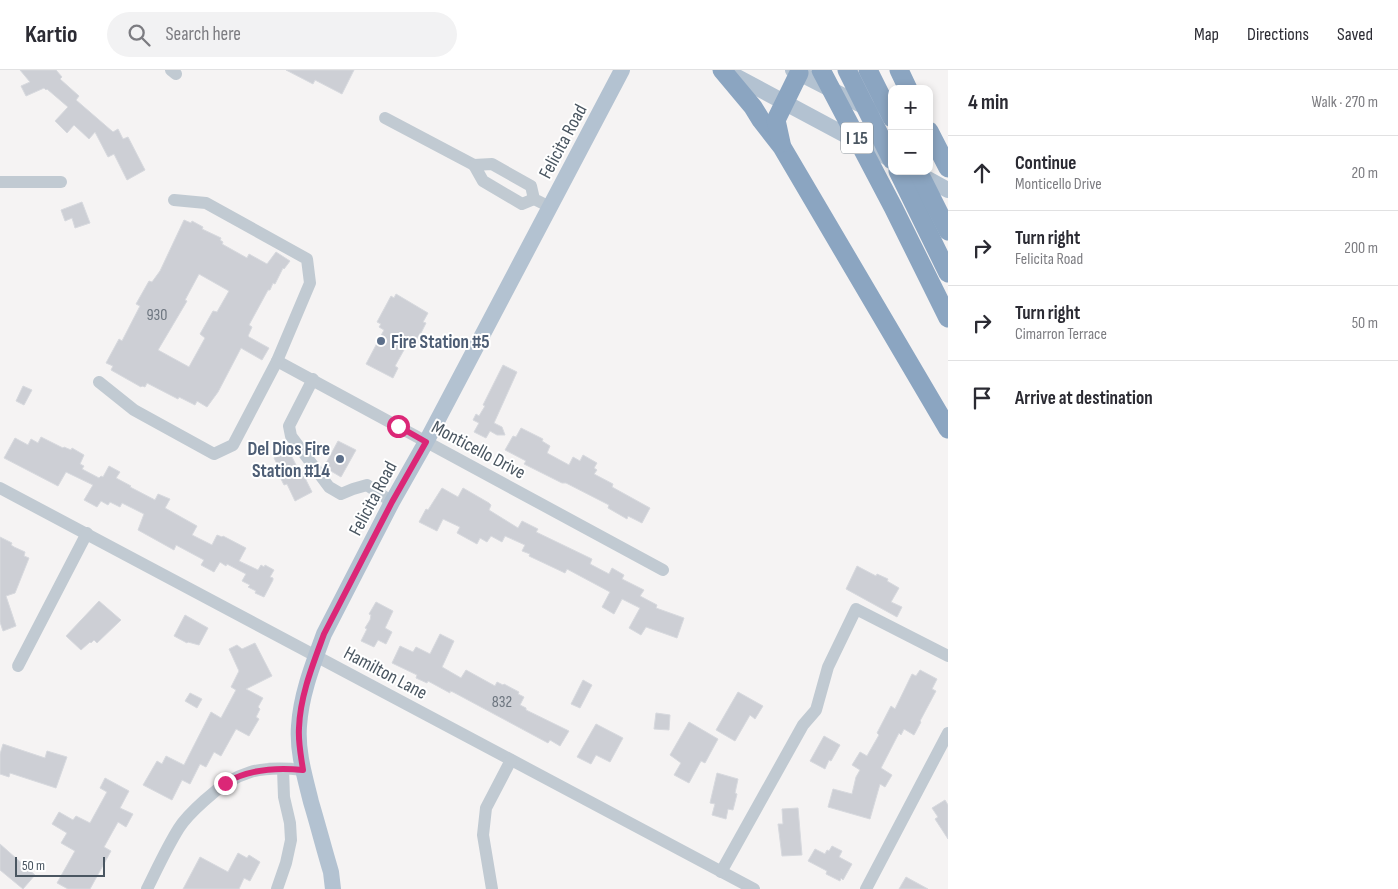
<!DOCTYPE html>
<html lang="en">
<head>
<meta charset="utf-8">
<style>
  body { margin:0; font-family:"Sofia Sans Condensed",sans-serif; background:#f2f2f3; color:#2b2b33 }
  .controls { position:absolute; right:15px; top:15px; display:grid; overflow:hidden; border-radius:10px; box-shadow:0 2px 8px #0003 }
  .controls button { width:45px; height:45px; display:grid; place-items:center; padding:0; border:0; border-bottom:1px solid #e1e1e2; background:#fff; color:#2b2b33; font:25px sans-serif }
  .scale { position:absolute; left:15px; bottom:12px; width:90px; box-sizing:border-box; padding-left:5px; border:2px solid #4a5661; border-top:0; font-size:14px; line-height:18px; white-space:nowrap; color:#4a5661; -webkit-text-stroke:4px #fff; paint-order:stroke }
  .stop { position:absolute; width:15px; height:15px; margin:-11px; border:4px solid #db2777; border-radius:50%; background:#fff }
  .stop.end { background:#db2777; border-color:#fff; box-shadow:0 1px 5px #0008 }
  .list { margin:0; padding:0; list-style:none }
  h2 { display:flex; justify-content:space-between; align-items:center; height:65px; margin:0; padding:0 20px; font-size:21px }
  h2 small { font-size:16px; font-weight:400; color:#7c7c81 }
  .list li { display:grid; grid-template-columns:32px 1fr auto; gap:15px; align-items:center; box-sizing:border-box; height:75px; padding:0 20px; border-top:1px solid #e1e1e2 }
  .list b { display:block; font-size:19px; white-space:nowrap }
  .list p { margin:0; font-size:16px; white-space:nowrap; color:#7c7c81 }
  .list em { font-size:16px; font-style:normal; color:#7c7c81 }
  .icon { flex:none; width:28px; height:28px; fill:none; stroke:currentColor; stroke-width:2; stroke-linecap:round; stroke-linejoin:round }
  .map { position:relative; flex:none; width:948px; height:819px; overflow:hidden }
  header { display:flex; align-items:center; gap:30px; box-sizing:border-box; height:70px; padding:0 25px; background:#fff; border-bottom:1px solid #e1e1e2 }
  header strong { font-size:24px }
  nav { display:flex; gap:28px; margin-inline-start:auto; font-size:18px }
  .search { width:350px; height:45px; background:#f2f2f3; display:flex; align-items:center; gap:12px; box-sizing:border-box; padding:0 18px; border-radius:28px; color:#7c7c81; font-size:19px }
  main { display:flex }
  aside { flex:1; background:#fff }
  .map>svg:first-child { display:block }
  .building { fill:#cdcfd5; stroke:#d7d9de; fill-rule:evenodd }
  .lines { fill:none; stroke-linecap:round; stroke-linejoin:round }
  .minor { stroke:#c1cad2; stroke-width:12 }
  .major { stroke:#b3c2d1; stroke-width:16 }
  .highway { stroke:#8ba5c1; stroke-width:19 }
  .route { stroke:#db2777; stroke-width:6 }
  .service-dot { fill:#5c6f8a; stroke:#fff; stroke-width:2 }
  .labels { text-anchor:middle; stroke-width:4; stroke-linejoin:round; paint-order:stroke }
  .number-label { font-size:16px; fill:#6b747e }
  .shield { fill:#fff; stroke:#808990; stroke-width:1 }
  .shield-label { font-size:18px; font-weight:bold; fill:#4a5661 }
  .street-label { font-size:19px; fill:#4a5661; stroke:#fff }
  .service-label { font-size:19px; font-weight:bold; fill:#4e5e75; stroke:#fff; text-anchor:start }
</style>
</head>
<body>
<header>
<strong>Kartio</strong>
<div class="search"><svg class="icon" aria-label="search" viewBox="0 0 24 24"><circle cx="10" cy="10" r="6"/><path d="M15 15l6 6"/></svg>Search here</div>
<nav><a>Map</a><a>Directions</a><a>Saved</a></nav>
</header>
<main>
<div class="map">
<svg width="948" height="819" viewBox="0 0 948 819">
  <rect width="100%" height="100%" fill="#f5f3f3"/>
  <g class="building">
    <path d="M20,0H56L62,7L60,9L79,26L76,30L113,62L118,59L123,69L128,67L145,100L127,110L114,84L108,87L95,62L89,69L74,55L67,63L55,51L68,37L47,19L46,20L44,18L26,26L21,16L30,12Z"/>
    <path d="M286,0H354L342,24L315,10L313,14Z"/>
    <path d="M82,132L90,153L75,158L72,148L65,151L61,140Z"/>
    <path d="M184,150L191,153L192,151L203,157L202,159L221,168L220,170L223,172L222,174L247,188L249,184L267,194L276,182L290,191L284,199L283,198L275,214L273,213L270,220H268L249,255L252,257L248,266L249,267L269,278L262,290L241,278L218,322L207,337L197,331L195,335L179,327L178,329L147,313L145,317L142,316L141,317L111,300L113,296L106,293L119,269L122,271L140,236L136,234L149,211L152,212L160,201ZM199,204L229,221L217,242L213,241L200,264L205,268L189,297L158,280L187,231L185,230Z"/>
    <path d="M396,224L428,243L423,252L426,253L421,263H420L414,274L409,271L395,296L398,298L393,308L366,294L384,260L379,257L381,254L377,252L391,226L394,228Z"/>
    <path d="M503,295L517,302L494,353L502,357L505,365H497L490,361L486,368L474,362L479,353L473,350L476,344L479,346L485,336L483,335Z"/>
    <path d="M23,316L32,320L24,335L16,331Z"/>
    <path d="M521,358L543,369L542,371L550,376L547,383L569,395L573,387L580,391L583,385L597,393L594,398L597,400L594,404L613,414L612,417L650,438L642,453L628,446L627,449L608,438L609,435L566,413H562L524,394L526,391L505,380L513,366L516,367Z"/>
    <path d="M41,367L63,378L64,377L71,380L72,378L84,385L80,394L84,396L82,399L99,408L101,406L103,407L109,396L120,402L116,408L131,416L130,417L155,430L158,424L170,429L165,438L197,456L192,465L212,475L217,465L222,467L223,466L246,478L239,491L258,500L261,495L264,497L265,495L274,500L270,507L273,508V510L264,527L255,523L256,521L248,517L250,515L242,511L246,504L227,494L226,496L220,492L214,502L201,495L204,490L176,475L174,480L138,460L144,444L122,433L120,437L110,432L108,435L101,431L97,437L84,430L93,415L66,402L58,416L4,388L15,368L28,375L31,369L38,373Z"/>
    <path d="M338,371L356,380L341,407L324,397Z"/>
    <path d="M289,381L297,397L299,396L312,422L295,431L287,414L284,415L279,405L282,404L274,388Z"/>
    <path d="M442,418L458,427L463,418L489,433L491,435L489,440L518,458L522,451L538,459L536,462L592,489L590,494L609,504L612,498L624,505L622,509L644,520L640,526L657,535L656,538L684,548L677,568L646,557L641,565L629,558L640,538L622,529L614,544L602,537L610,522L567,499L565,503L529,486L530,484L522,481L525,475L505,466L502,472L491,466L487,472L480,468L477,474L457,463L460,457L443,449L437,461L419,452L426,439L428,440Z"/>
    <path d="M0,467L12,473L11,475L14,477L25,482L24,486L29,488L15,523L6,526L16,556L3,561L0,552Z"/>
    <path d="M857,496L876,506L877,504L888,509L887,511L899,518L891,532L902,537L897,547L846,519Z"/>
    <path d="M99,531L121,550L97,573L94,570L91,573L90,572L81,580L66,566Z"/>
    <path d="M376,532L393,541L385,558L392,562L386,574L378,570L374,577L361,571L367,559L365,558L370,550L371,545L369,544Z"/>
    <path d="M185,545L208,558L199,575L188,572L187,573L174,566Z"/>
    <path d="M440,564L454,571L442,597L461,608L466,600L495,616L497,612L503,615L504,614L519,622L518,624L524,627L520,635L526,638V640L569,661L560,676L550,670L548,673L453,622L450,621V623L428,611L427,613L416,608L417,605L392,593L400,576L413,582L416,577L430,584Z"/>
    <path d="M255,573L272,606L246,619L263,628L258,637L260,639L256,647L259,649L249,666L236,659L221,686L214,682L206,697L200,694L190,714L182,710L172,730L143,715L157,691L162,694L166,686L184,695L211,642L221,648L236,620L231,617L239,601L229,579L237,575L242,579Z"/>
    <path d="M920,600L937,609L932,619L936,621L920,651L921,652L914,665L904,659L901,665L899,663L881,698L892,705L885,717L880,714L870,749L828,737L833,719L852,724L856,707L860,700L852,695L860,682L867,686L879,665L877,663L891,636L895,639L912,604L916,606Z"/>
    <path d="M583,610L592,615L580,638L571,634Z"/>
    <path d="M738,622L763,636L755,649L750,645L735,671L716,660Z"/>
    <path d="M190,623L202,629L197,638L185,631Z"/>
    <path d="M656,643L670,645L669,660L654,659Z"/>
    <path d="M689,652L718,669L705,693L701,691L689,713L674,705L681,693L670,685Z"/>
    <path d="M596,654L623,668L610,692L596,685L591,694L577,687Z"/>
    <path d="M824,666L840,675L831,691L829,690L825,699L810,691Z"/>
    <path d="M3,674L45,688L47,681L67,687L56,718L10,703L9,707L0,704V684Z"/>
    <path d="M717,703L738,709L735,723L737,724L733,740L728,739L726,749L712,745L715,734L710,733Z"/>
    <path d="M105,708L129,721L120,738L133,744L126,757L118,752L104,777L111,781L90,819H68L57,813L75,781L61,773L67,763L52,754L59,742L73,750L76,746L90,753L107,722L100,718Z"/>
    <path d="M945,730L948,735V769L935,749L938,747L932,738Z"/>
    <path d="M798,738L802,785L782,786L778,754H783L782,739Z"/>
    <path d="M0,774L35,805L23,819L0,800Z"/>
    <path d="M832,776L842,781L839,787L852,794L843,810L841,808L840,811L826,804L827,801L808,791L815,779L825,784L827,780L829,781Z"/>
    <path d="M238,783L247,788L249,785L260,792L250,811L244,808L239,819H183L200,787L228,802Z"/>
    <path d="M906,807L928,819H899Z"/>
  </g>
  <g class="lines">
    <g class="minor">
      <path d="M171,0L176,4"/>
      <path d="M385,48L474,95"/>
      <path d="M0,112H61"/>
      <path d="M534,129L531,116L492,94L474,95L483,111L522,134L534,129L550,137"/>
      <path d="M277,291L663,500"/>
      <path d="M313,309L289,356L291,366L329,417L341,424L353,419L367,415L392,432"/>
      <path d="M99,312L134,340L214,384L233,375L277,291L310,213L307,189L206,133L174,130"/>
      <path d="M0,418L754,819"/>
      <path d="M18,596L87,463"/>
      <path d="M721,802L803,655L816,640L828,597L856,539L948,586"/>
      <path d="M147,819C157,799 167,777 179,758C186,747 195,739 205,730C236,701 261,695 303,700"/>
      <path d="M277,819L286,793L291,770L290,753L284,727L283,699"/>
      <path d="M492,819L483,765L486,738L511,690"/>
      <path d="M866,819L948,663"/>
    </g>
    <g class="major">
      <path d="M724,0L892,90"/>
      <path d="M793,0L871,40"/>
      <path d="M915,102L948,120"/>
      <path d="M333,819L331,802C324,779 318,755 311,732C305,707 297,682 299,656C301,624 313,594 324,564L392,432L426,372L622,0"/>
    </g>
    <g class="highway">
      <path d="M722,0L753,37L761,50L782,77L948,359"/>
      <path d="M821,0L893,137L948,248"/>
      <path d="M847,0L892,90"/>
      <path d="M868,0L892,48"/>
      <path d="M899,0L908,19"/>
      <path d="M929,61L948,98"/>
      <path d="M781,73L776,50L799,3"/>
      <path d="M898,101L948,203"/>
      <path d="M918,101L948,161"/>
    </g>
  </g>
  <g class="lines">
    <path class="route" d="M225,713C249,699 275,697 303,700C301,686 298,672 299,658C300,626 313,594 324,564L392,432L426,372L398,356"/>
  </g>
  <g class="service-dot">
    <circle cx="381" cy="271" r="5"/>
    <circle cx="340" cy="389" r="5"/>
  </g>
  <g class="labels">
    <g class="number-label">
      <text x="157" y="250">930</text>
      <text x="502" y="637">832</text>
    </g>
    <rect class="shield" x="841" y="52.5" width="32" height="31" rx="4"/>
    <g class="shield-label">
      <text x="857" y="74">I 15</text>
    </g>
    <g class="street-label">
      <text transform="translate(562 71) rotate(-62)" y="7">Felicita Road</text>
      <text transform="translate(479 379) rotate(28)" y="7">Monticello Drive</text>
      <text transform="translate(372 428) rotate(-62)" y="7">Felicita Road</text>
      <text transform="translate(386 602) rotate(28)" y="7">Hamilton Lane</text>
    </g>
    <g class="service-label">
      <text x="391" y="278">Fire Station #5</text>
      <text x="330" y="385" text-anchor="end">Del Dios Fire<tspan x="330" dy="22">Station #14</tspan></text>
    </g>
  </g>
</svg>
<div class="controls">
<button>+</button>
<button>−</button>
</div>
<div class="scale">50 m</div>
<div class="stop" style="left:398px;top:356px"></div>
<div class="stop end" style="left:225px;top:713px"></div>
</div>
<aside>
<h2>4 min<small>Walk · 270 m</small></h2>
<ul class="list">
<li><svg class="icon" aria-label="ahead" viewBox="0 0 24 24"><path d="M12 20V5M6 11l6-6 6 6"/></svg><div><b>Continue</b><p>Monticello Drive</p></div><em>20 m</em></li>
<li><svg class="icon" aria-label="right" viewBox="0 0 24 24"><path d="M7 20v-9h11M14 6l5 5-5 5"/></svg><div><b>Turn right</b><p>Felicita Road</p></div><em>200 m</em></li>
<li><svg class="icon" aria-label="right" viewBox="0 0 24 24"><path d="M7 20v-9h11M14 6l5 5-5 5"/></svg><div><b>Turn right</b><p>Cimarron Terrace</p></div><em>50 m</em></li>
<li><svg class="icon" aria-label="arrive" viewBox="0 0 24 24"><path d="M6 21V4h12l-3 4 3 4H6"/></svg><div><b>Arrive at destination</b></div></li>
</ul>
</aside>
</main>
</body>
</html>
